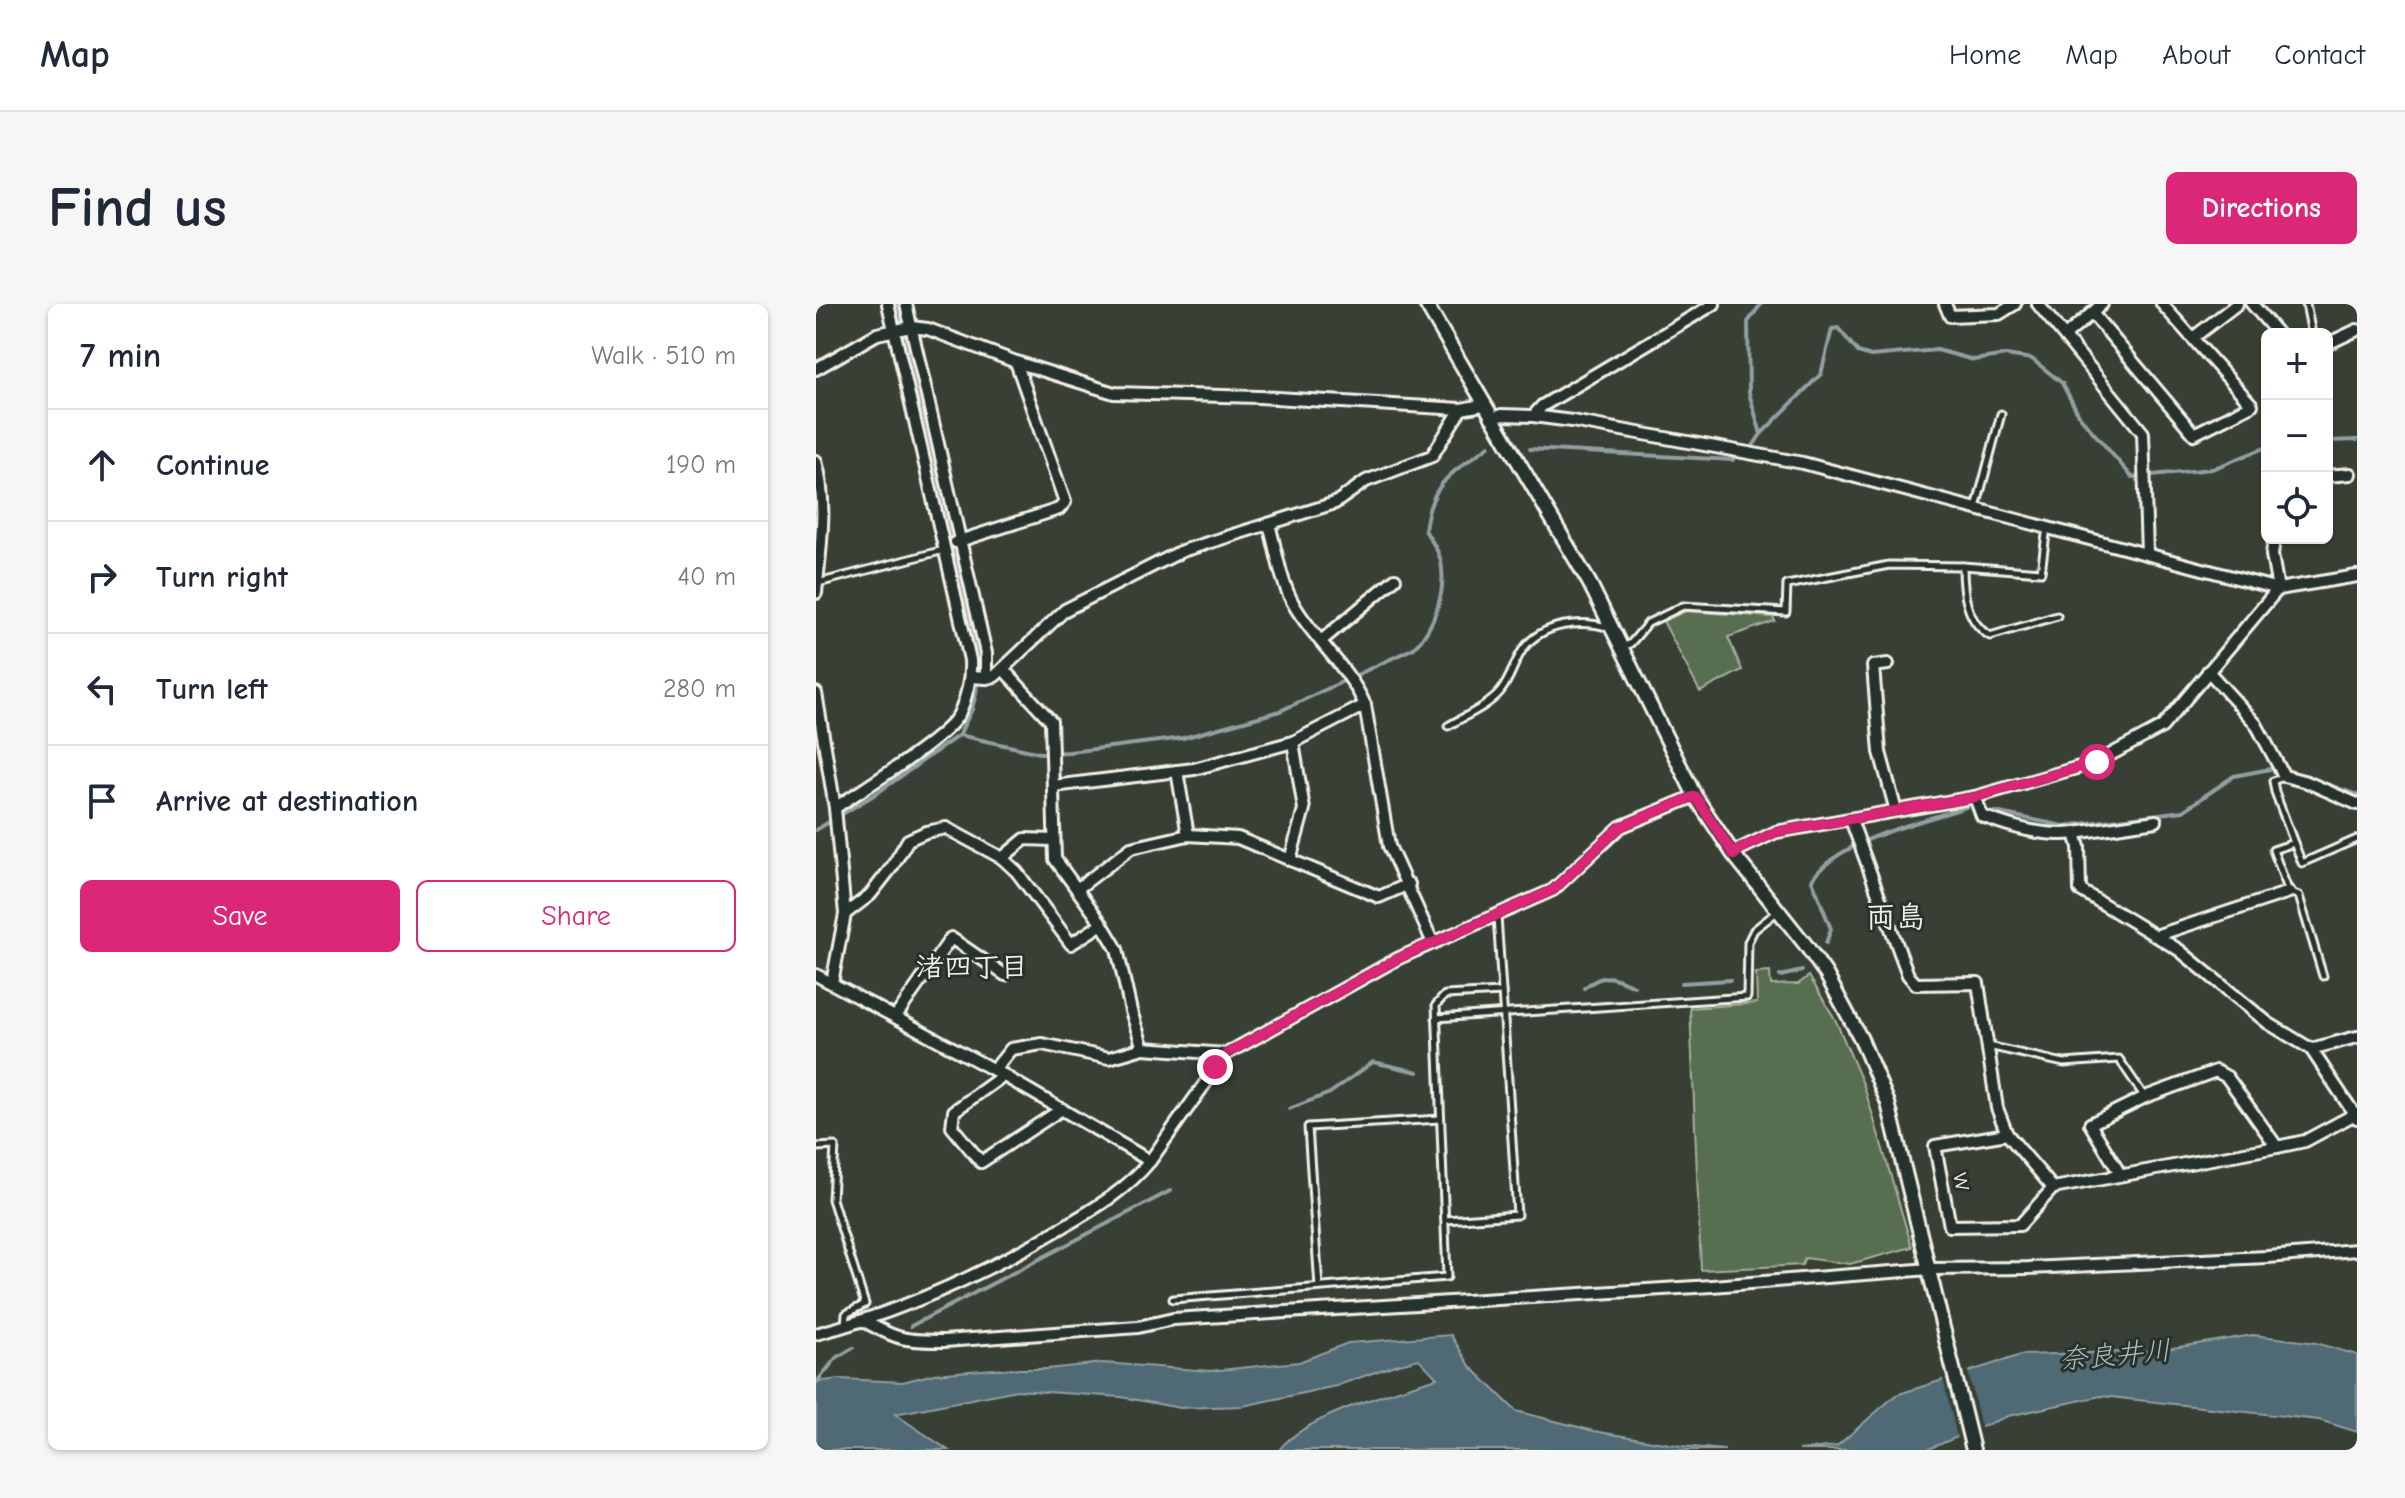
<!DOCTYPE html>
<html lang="en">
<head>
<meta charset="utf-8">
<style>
  body { margin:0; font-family:"Comic Neue","Klee One",sans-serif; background:#f6f6f7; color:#1f2937 }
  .controls { position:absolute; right:24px; top:24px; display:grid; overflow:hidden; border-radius:12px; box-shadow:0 2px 6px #0004 }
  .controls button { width:72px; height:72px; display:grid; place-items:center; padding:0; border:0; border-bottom:2px solid #e0e1e3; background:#fff; color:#1f2937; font:40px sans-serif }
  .stop { position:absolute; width:24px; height:24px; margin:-18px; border:6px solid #db2777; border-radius:50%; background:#fff }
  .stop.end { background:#db2777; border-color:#fff; box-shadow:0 2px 8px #0008 }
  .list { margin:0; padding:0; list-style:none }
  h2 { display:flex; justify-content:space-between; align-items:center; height:104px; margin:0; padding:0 32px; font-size:34px }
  h2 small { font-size:26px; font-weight:400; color:#747a83 }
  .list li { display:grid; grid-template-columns:52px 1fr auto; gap:24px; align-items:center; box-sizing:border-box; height:112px; padding:0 32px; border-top:2px solid #e0e1e3 }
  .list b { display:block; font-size:30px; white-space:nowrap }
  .list em { font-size:26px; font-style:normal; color:#747a83 }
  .actions { display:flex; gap:16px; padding:24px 32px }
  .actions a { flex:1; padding:18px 0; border:2px solid #db2777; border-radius:12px; text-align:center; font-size:28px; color:#db2777 }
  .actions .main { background:#db2777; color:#fff }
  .icon { flex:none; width:44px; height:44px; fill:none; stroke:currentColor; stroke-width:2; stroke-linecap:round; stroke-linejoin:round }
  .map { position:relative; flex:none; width:1541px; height:1146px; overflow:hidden; border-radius:12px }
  header { display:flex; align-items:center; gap:48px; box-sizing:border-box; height:112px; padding:0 40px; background:#fff; border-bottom:2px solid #e0e1e3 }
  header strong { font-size:38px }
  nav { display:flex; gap:44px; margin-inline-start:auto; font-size:28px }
  .intro { display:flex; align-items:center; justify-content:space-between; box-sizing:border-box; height:192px; padding:0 48px }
  h1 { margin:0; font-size:56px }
  .button { padding:20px 36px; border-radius:12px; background:#db2777; color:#fff; font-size:28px; font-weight:700 }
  main { display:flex; gap:48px; padding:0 48px }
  aside { flex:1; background:#fff; border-radius:12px; box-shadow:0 2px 6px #0004 }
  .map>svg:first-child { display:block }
  .green { fill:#596e51; stroke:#a6b09c; stroke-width:2 }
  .water { fill:#4f6974; stroke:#919fa2; stroke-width:2 }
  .pier { fill:#384036 }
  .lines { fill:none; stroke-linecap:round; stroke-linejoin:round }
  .stream { stroke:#919fa2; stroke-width:4 }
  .service-casing { stroke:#f4f1e8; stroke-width:11 }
  .minor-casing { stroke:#f4f1e8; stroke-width:16 }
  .tertiary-casing { stroke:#f4f1e8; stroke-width:18 }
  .service { stroke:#26332d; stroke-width:5 }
  .minor { stroke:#26332d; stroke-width:10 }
  .tertiary { stroke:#26332d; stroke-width:12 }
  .route { stroke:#db2777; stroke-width:10 }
  .labels { text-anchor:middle; stroke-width:6; stroke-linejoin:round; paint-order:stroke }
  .street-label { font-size:26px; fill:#f4f1e8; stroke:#26332d }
  .neighbourhood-label { font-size:28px; font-weight:bold; fill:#f4f1e8; stroke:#26332d }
  .water-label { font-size:28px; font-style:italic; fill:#b2bbba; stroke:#26332d }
  .quarter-label { font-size:30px; font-weight:bold; fill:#f4f1e8; stroke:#26332d }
</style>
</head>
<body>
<header>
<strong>Map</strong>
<nav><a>Home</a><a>Map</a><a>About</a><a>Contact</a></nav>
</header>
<div class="intro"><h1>Find us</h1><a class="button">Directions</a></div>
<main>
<aside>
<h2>7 min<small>Walk · 510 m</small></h2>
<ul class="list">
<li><svg class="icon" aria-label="ahead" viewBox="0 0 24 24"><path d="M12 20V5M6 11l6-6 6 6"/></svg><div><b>Continue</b></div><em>190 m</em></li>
<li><svg class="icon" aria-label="right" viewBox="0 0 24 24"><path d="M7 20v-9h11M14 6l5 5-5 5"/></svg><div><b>Turn right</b></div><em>40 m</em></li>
<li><svg class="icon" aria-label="left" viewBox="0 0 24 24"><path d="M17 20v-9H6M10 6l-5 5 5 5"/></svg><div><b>Turn left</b></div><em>280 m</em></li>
<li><svg class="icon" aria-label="arrive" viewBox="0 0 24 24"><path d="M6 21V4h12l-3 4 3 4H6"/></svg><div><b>Arrive at destination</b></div></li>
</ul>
<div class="actions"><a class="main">Save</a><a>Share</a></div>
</aside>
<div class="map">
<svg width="1541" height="1146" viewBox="0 0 1541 1146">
  <rect width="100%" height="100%" fill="#384036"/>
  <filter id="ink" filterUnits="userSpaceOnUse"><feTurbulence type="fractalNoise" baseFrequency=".0125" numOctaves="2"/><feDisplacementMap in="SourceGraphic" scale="16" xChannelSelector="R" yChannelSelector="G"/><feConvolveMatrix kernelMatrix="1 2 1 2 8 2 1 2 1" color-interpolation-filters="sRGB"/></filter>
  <g filter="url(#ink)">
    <g class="green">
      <path d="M870,307L957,313L959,317L912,333L926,366L884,388L847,317Z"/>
      <path d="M954,668L955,681L982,680L993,672L1019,715L1048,782L1096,943L1034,960L989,954L986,961L885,966L874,704L941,699L940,669Z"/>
    </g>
    <g class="water">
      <path d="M635,1031L654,1062L700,1107L778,1127L865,1142L909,1146H463C488,1112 580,1087 621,1074L603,1055L579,1061L520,1082L427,1102L364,1104L305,1093L201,1086L79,1110L132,1146H0V1078L24,1075L87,1078L118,1070L178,1065H231L287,1059L394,1067L483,1058L532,1039Z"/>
      <path d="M1437,1031L1500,1039L1541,1051V1128L1503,1116L1285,1092L1192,1112L1110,1146H983L1021,1142L1080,1091L1205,1051L1338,1047Z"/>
    </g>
    <path class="pier" d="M1151,1063L1166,1127L1142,1137L1126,1071Z"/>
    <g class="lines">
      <g class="stream">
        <path d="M945,0L932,18L933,89L945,130"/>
        <path d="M1511,137L1541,136"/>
        <path d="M937,142L945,130L1005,70L1016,25L1022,24L1042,48L1055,52L1121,46L1158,56L1190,51L1216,55L1246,79L1264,113L1316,173L1396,165L1451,143"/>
        <path d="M714,145L917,156"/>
        <path d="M143,431L224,449L254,448L367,434L464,407L598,344C619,324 632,283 624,254C621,244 614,235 609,226C615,177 636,169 673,142"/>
        <path d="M1477,468L1541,491"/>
        <path d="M1179,508L1248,522L1367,507L1418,472L1454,465"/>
        <path d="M0,526L61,489L143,431L156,405L160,389L163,353L80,0"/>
        <path d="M1010,639L1015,625L996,576C1021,536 1105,518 1150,503"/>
        <path d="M964,672L986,667"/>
        <path d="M865,679L914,676"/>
        <path d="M768,684C789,668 795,672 818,682"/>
        <path d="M473,805L514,789L557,758L602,768"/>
        <path d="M95,1022L354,887"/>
        <path d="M0,1079L20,1054L37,1044"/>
      </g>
      <g class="service-casing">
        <g id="service">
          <path d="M1490,0L1496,30"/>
          <path d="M1160,204L1185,110"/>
          <path d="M1147,262C1147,288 1150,318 1174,332L1241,312"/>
          <path d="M2,279L128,246"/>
          <path d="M808,343L815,339L832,319L867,302L970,308L971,281L1073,261L1147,262L1225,268L1231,223"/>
          <path d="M632,422C649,412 671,403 684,388C695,375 698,357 708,344C727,319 766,315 794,324"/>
          <path d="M1467,473L1457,477L1459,488L1478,539L1457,546L1473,588L1483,592L1507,672"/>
          <path d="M1478,539L1486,559L1541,535"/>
          <path d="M620,714L931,693L932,638L938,626L962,607"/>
          <path d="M1172,742L1248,759L1303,755L1328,792"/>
          <path d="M0,843L19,842L16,895L49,1000L30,1010L29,1021"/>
          <path d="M629,916L701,911L681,612"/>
          <path d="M503,983L492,823L624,815"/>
          <path d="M357,995L631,973L620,701L629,691L686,688"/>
        </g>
      </g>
      <g class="minor-casing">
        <g id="minor">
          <path d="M90,0L170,349V374"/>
          <path d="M1129,0L1134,12L1183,10L1199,0"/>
          <path d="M1222,0L1327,129L1331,249"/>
          <path d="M1286,0L1276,9L1378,130L1436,101L1346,0"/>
          <path d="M1436,0L1462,30"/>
          <path d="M1249,32L1276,9"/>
          <path d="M1378,33L1421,0"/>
          <path d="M1511,40L1541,26"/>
          <path d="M0,65L61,30L95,23L112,25L200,58L298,89L443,93L645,105L667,101"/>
          <path d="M717,112L726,102L898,0"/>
          <path d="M675,114L686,111L717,112L756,117L987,159L1462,285L1541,272"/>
          <path d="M0,157C12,199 4,247 0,289"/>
          <path d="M1511,172L1534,170"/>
          <path d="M453,220C460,245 464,276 477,299C497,335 532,362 549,401L573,542L617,639"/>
          <path d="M140,238L243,205L249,198L200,58"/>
          <path d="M505,337L579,275"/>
          <path d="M1072,360L1057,362L1064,448L1080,507"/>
          <path d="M187,365L235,417L239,555L286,620"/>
          <path d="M1392,367L1440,420L1468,472L1491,478L1541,500"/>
          <path d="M155,373L170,374L179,372L249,306L366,247L519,199L550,177L616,152L645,105"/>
          <path d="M0,389L19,504L29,610L16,679"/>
          <path d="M361,467L372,531"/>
          <path d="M237,482L378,465L477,438L549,401"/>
          <path d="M1159,493L1166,512C1195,523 1228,533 1259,529L1263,543L1264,586L1363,646L1452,719L1495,745L1541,814"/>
          <path d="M19,504C46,485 129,436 143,410C151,393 155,374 154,356L72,0"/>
          <path d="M1035,516L1092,671L1100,680L1162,679L1181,804L1191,830L1237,884"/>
          <path d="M1259,529L1340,517"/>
          <path d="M918,551L924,545L960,528L1159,493L1281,458L1346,423L1462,285L1456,251L1458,234"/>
          <path d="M186,554L209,535L238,536"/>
          <path d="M474,556L488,505L477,438"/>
          <path d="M261,585L315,544L372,531L422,534L563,593L593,580"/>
          <path d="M29,610L54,591L76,563L92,536L110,528L130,524L186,554L201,568L255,640L286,620L301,645L315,707L327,744L410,750"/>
          <path d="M1339,632L1473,588"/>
          <path d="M0,671L178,766L334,857"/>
          <path d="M80,712L135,634L189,671"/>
          <path d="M1495,745L1541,733"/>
          <path d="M178,766L195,745L226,740L293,754L327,744"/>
          <path d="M188,771L138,807L136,823L165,858L246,805"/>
          <path d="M1191,830L1119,842L1134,922L1204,921L1237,884"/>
          <path d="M1461,843L1489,837L1541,809"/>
          <path d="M1237,884L1461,843L1411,773L1400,767L1329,793L1274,820L1304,870"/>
          <path d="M48,1017C82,1036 89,1037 128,1037L322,1023L357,1015L896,982L1114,965L1213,964L1451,953L1541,946"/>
          <path d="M0,1030C88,1007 174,967 252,920C283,902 311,885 334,857L410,750L583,654L737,586L804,523L879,492"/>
        </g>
      </g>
      <g class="tertiary-casing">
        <path id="tertiary" d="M610,0L774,280L879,492L918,551L989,640L1010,670L1045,735L1072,799L1157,1146"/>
      </g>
      <use href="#service" class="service"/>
      <use href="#minor" class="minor"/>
      <use href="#tertiary" class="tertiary"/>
    </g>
  </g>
  <g class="lines" filter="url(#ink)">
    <path class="route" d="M399,763L410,750L583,654L737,586L804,523L879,492L918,551L924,545L960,528L1159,493L1281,458"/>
  </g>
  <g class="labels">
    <g class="street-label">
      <text transform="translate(1148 877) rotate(79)" y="9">ｗ</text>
    </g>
    <g class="neighbourhood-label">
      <text x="156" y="672">渚四丁目</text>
    </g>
    <g class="water-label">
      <text transform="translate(1299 1050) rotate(-5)" y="10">奈良井川</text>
    </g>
    <g class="quarter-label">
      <text x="1080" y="623">両島</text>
    </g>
  </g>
</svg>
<div class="controls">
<button>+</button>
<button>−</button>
<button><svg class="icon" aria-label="locate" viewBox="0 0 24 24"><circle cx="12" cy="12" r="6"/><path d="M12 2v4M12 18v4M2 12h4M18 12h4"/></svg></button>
</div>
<div class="stop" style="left:1281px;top:458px"></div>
<div class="stop end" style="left:399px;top:763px"></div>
</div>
</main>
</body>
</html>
